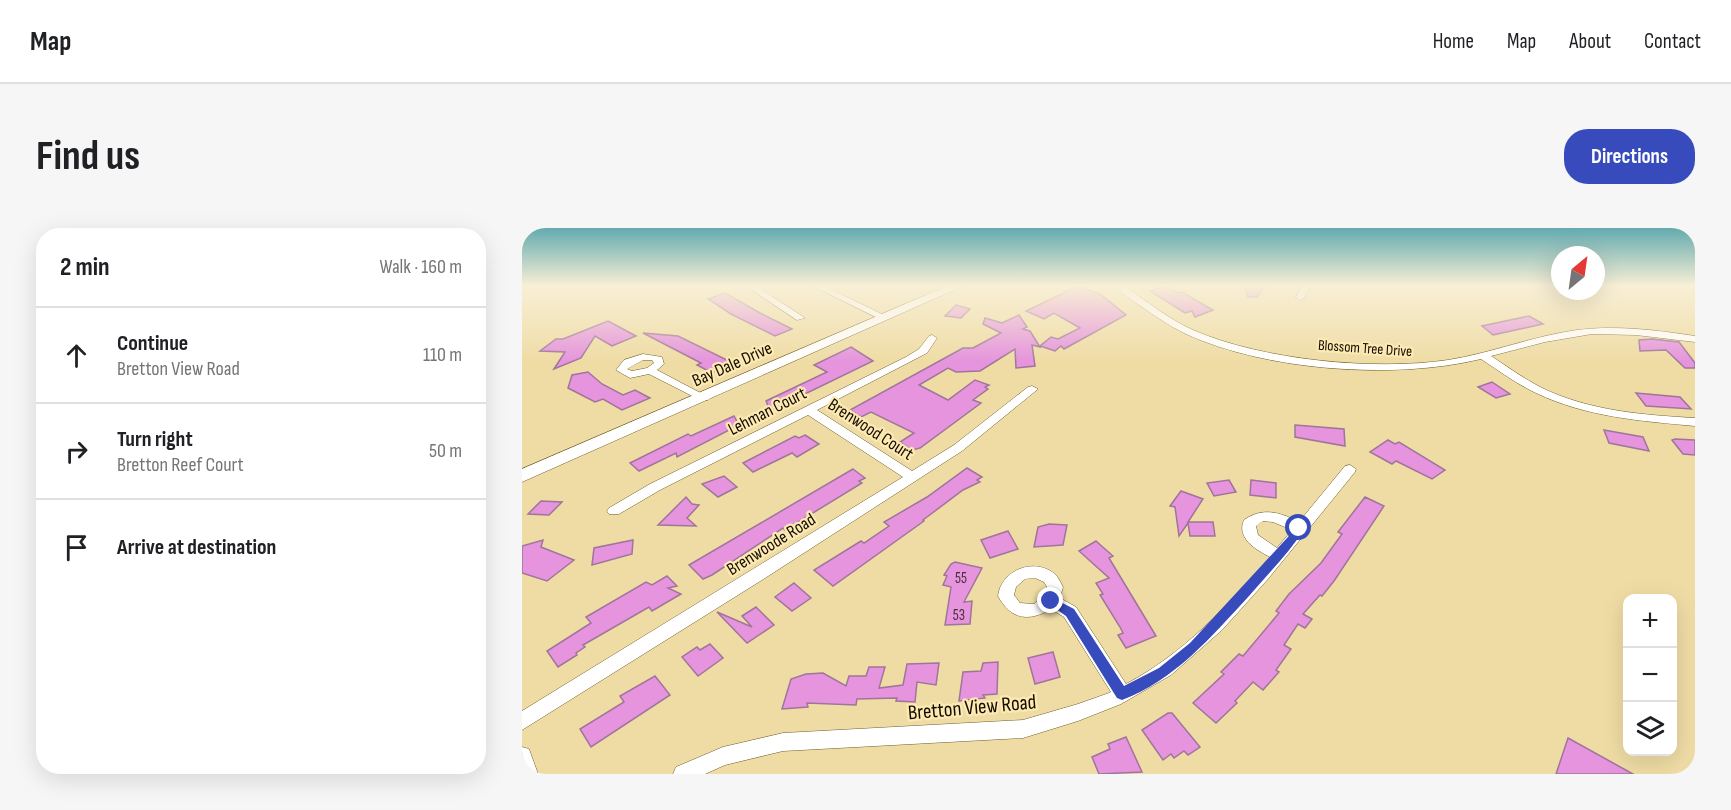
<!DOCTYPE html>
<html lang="en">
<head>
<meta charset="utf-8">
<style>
  body { margin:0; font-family:"Sofia Sans Condensed",sans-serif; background:#f6f6f6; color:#202124 }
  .controls { position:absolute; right:18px; bottom:18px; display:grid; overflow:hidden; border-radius:12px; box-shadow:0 6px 24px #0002 }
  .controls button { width:54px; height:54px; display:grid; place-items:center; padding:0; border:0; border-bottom:2px solid #e0e0e0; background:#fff; color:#202124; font:30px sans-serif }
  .compass { position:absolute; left:1029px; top:18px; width:54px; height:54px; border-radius:50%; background:#fff; box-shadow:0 6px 24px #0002; rotate:29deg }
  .stop { position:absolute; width:18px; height:18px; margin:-14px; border:4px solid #374bbd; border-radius:50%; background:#fff }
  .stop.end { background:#374bbd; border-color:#fff; box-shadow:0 2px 6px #0008 }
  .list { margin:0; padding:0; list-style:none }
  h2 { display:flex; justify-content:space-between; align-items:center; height:78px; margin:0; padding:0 24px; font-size:26px }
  h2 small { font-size:20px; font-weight:400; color:#757577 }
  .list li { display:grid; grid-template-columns:39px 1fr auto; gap:18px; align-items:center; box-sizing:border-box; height:96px; padding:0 24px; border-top:2px solid #e0e0e0 }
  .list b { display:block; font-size:22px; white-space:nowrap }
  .list p { margin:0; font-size:20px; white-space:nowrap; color:#757577 }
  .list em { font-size:20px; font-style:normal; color:#757577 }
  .icon { flex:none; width:33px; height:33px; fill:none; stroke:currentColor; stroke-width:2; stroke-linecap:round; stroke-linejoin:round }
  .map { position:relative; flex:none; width:1173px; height:546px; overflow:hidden; border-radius:24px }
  header { display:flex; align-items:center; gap:36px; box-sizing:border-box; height:84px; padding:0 30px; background:#fff; border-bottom:2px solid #e0e0e0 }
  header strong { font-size:28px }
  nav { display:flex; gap:33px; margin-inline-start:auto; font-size:21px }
  .intro { display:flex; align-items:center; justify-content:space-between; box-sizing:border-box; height:144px; padding:0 36px }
  h1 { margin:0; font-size:42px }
  .button { padding:15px 27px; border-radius:24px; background:#374bbd; color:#fff; font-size:21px; font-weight:700 }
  main { display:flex; gap:36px; padding:0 36px }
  aside { flex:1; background:#fff; border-radius:24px; box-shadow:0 6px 24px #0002 }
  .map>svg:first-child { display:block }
  .building { fill:#e594dd; stroke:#9f759a; stroke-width:1.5 }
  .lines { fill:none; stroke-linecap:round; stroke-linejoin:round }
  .street-casing { stroke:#6f5e2a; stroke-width:1 }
  .secondary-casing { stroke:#6f5e2a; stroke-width:1 }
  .street { fill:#fff; fill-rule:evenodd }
  .secondary { fill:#fff; fill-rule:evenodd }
  .route { fill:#374bbd }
  .labels { text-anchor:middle; stroke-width:4.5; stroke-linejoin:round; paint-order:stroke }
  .far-street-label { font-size:15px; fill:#130c00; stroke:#fde9b2 }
  .number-label { font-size:15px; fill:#482e37 }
  .street-label { font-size:18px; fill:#130c00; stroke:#fde9b2 }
  .near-street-label { font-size:21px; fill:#130c00; stroke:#fde9b2 }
</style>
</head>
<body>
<header>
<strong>Map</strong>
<nav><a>Home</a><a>Map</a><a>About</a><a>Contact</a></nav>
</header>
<div class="intro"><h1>Find us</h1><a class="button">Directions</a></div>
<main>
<aside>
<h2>2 min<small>Walk · 160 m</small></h2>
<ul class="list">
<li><svg class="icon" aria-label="ahead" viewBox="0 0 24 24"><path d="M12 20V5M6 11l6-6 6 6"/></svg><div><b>Continue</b><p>Bretton View Road</p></div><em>110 m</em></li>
<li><svg class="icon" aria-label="right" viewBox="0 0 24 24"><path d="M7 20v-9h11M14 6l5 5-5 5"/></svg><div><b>Turn right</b><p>Bretton Reef Court</p></div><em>50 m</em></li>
<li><svg class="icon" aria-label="arrive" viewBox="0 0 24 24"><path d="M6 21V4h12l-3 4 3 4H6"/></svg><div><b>Arrive at destination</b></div></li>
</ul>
</aside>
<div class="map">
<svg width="1173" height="546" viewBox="0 0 1173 546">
  <rect width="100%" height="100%" fill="#efdca5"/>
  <g class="building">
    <path d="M556,58L578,66L604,87L542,121L539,118L533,123L518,118L529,109L536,111L558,100L532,85L522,91L504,83Z"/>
    <path d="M645,58L656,65L660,64L691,82L673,89L670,83L663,85L628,63Z"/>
    <path d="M722,58H743L735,69H726Z"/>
    <path d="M203,65L238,85L270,101L253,108L209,86L186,71Z"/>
    <path d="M434,77L448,81L439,90L423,88Z"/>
    <path d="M497,87L505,99L501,101L508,103L518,119L510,117L513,138L494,140L493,121L458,143L434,144L426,140L397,157L426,172L453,152L467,157L463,159L466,161L451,172L459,175L398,220L390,222L378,214L392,205L349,184L339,189L328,182L441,120H451L479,105L461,96L463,90L480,95Z"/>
    <path d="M1007,88L1021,96L971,107L960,98Z"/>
    <path d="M86,93L114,108L90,118L73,108L59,130L32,141L43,124L18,123L34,111H41Z"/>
    <path d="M121,105L156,108L211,135L190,145L175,137L179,135Z"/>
    <path d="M1130,111L1157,114L1173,135V140H1163L1144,122L1118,123L1117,112Z"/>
    <path d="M329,119L351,133L248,183L244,173L305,144L292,137Z"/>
    <path d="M66,144L80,156L101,167L113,162L128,170L100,182L81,171L73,174L46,160L50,147Z"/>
    <path d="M970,154L988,166L974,170L956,159Z"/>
    <path d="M1114,165L1158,169L1169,181L1124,178Z"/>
    <path d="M212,188L217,197L155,229L154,225L117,243L108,235L166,206L169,208Z"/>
    <path d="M773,197L822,201L823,218L773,209Z"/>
    <path d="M1082,202L1121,209L1127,223L1087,215Z"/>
    <path d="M283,207L297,216L275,229L270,225L231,244L221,235L273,208L277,210Z"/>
    <path d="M1153,211L1173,212V227L1161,226L1150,212Z"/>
    <path d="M866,212L873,216L877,214L923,242L910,251L874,233L870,236L848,224Z"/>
    <path d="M445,240L460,249L455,252L458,254L441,262L401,292L402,293L311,358L292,342L339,313L342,315L367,298L362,294L405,269Z"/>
    <path d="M331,241L343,250L337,253L340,255L263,302L261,300L190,347L181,351L167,337Z"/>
    <path d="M202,248L215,259L196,269L180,256Z"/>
    <path d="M707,252L714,264L692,268L685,255Z"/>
    <path d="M729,252L754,255V270L728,267Z"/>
    <path d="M659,263L681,271L666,294H691L693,308H668L666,295L657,308L653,279L648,278Z"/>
    <path d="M164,269L170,276L177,277L165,290L174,298L136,297Z"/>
    <path d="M843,269L862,278L812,353L800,368L798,367L781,386L790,391L783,400L776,396L762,417L769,421L754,442L757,444L741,462L731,454L713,473L715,475L694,495L671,475L702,446L699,444L717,426L721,428L757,385L754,383L767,366L799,335L820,306L816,304Z"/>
    <path d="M19,273L40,274L27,287L6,286Z"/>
    <path d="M527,296L545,297L541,317L512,319L516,299Z"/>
    <path d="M486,303L496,321L468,330L459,312Z"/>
    <path d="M21,312L19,319L52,332L25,353L0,345V318Z"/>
    <path d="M111,312L110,326L70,337L72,320Z"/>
    <path d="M574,313L591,328L587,330L634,408L604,420L596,407L601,405L598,399L578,367L581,366L574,355L587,350L557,323Z"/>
    <path d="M433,334L460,340L442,374L450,373L448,396L423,397L429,359L421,357L425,348L422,347L429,336Z"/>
    <path d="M145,348L155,358L146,360L159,366L130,383L127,379L61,417L63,419L54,425L55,427L36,439L25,423L69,395L64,389L124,354L130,357Z"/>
    <path d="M272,355L289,370L270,383L253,369Z"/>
    <path d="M234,379L252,397L225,415L195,384L230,399L220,388Z"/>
    <path d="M188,416L201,430L176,448L160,429L175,419L178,422Z"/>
    <path d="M531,424L538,449L513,456L506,430Z"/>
    <path d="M476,434L475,466L461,467L463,470L437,473L441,444L459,443L461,435Z"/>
    <path d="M417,435L414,457L395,454L393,474L374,473L375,470L335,471L334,477L285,475L286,479L260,481L269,451L284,446L301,445L324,458L327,448H344L347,439H363L357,460L381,457L385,436Z"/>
    <path d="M133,448L148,467L69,519L58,501L102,474L98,468Z"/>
    <path d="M646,485H650L678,519L666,527L662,523L652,530L649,526L641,532L620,502Z"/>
    <path d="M604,509L620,544L577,546L570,529L588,521L586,516Z"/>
    <path d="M1046,510L1111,546H1034Z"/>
  </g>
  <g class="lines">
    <g class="street-casing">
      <g id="street">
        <path d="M224,58H234L283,90L275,92Z"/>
        <path d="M291,58H302L368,90L360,92Z"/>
        <path d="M592,58H602C625,73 646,91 671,102C740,132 852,143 926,132C970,125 1011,108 1055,102C1094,97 1134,102 1173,108V114L1114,107L1070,106L1023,114L969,128C986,139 1002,151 1020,160C1068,183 1121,187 1173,190V198C1119,193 1064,189 1014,165C995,156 977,143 959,131C873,152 745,143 664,106C647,98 632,87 617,77C609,71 599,65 592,58Z"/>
        <path d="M780,58H788L781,71L778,72L774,69Z"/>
        <path d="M410,107L415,110L405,125L295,182L390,243L432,217L506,159L510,158L516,161L440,223L240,352L0,502V483L381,249L286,187L138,262L97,286H87L85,283L87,280L128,256L384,129L397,121L407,108Z"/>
        <path d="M121,126L140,129L142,136L135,142L188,170L186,172H178L127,146L108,150L94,142L102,132ZM121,132H130L132,135L125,140L110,143L105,141Z"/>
        <path d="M828,237L834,241L833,244L746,351L700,402L649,447L599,476L556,493L501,510L261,523L203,537L183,546H151L154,539L201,519L261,505L501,492L556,476L587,465L589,464L542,389L529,381C507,394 489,392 476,368C479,342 512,329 533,346C536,349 539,355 541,359L538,370L554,379L604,456C661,426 706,378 748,329C734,322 714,310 722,292C740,279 758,284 777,294L823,238ZM741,293L751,294L770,302L755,320L736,307L734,298ZM513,350L522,354L525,359L524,366L512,376L498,375L492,367L494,359L503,351Z"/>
        <path d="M0,519L7,521L16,546H0Z"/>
      </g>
    </g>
    <g class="secondary-casing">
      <path id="secondary" d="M425,58H441L0,254V241Z"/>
    </g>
    <use href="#street" class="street"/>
    <use href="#secondary" class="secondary"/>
  </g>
  <linearGradient id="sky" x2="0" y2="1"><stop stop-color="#63abaf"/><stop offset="0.43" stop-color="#f8efd6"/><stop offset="1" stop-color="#f8efd6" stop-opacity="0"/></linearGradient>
  <rect width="1173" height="134" fill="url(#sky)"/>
  <path class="route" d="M777,297L783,300C767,325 746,346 727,368C689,409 653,452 600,472L595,470L544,388L523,373L529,369L552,381L602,458L637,440L668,415Z"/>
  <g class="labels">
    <g class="far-street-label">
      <text transform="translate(843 120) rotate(4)" y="5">Blossom Tree Drive</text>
    </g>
    <g class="number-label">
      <text x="439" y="355">55</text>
      <text x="437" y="392">53</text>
    </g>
    <g class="street-label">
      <text transform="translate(210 136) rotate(-24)" y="6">Bay Dale Drive</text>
      <text transform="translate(245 183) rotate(-27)" y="6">Lehman Court</text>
      <text transform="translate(349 201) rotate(33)" y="6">Brenwood Court</text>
      <text transform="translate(249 316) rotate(-32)" y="6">Brenwoode Road</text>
    </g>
    <g class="near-street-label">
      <text transform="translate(450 479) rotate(-5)" y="7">Bretton View Road</text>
    </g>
  </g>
</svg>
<div class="controls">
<button>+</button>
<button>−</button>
<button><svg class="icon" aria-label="layers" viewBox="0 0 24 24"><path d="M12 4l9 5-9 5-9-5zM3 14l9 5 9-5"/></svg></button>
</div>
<svg class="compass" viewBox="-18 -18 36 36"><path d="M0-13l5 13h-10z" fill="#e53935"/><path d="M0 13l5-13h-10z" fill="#757577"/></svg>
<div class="stop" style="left:777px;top:300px"></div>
<div class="stop end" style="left:529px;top:373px"></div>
</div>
</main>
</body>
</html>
